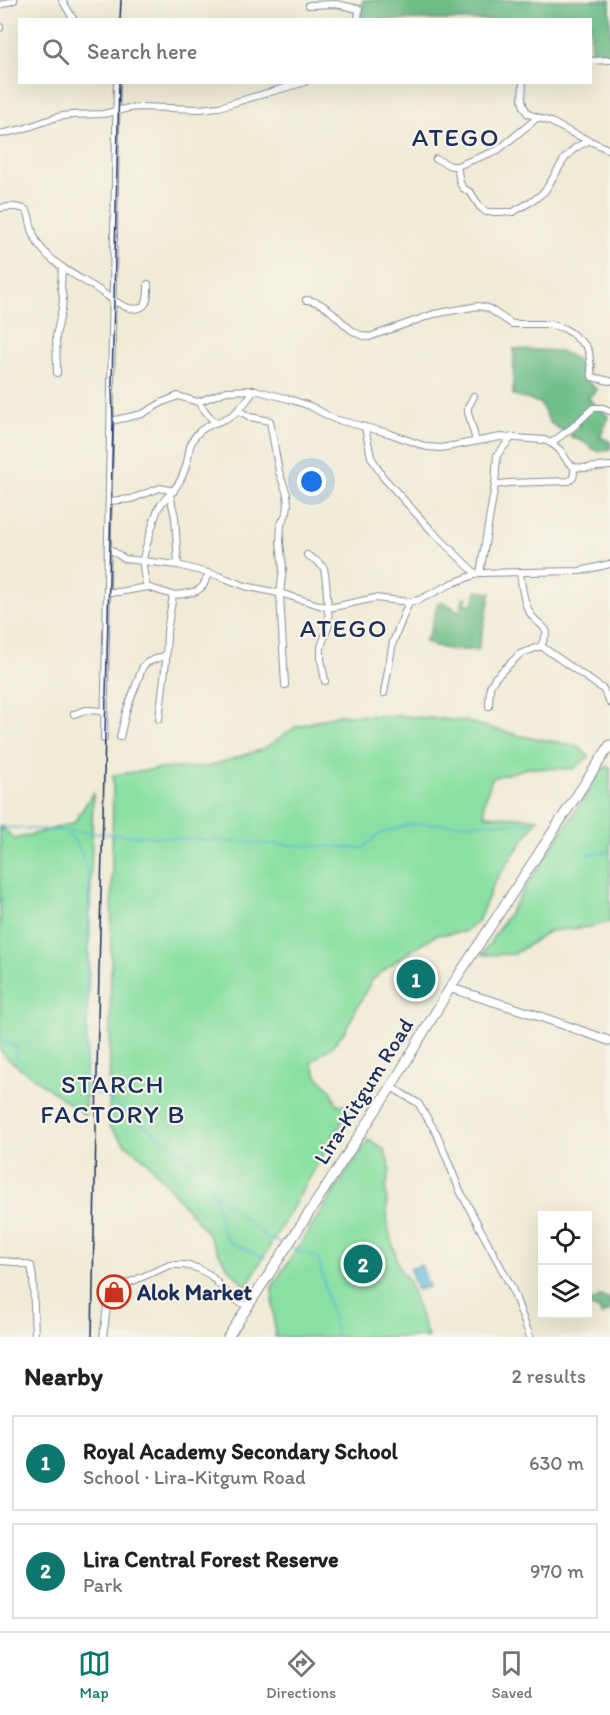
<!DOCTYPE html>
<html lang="en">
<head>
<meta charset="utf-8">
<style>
  body { margin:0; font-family:Itim,sans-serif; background:#f2f2f2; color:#202124 }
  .controls { position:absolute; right:18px; bottom:18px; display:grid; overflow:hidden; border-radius:0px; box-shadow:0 6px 24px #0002 }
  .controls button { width:54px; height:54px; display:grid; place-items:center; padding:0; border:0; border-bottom:2px solid #e0e0e0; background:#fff; color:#202124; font:30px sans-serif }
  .you { position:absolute; left:312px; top:482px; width:21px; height:21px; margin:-15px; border:4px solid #fff; border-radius:50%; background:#1a73e8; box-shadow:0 0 0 9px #1a73e833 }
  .badge { display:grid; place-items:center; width:39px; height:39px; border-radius:50%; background:#0f766e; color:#fff; font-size:20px; font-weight:700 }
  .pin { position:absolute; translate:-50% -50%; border:3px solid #fff; box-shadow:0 2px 6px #0006 }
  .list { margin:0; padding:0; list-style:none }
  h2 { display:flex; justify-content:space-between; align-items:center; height:78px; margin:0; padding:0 24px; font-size:26px }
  h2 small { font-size:20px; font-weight:400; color:#757577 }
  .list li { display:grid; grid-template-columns:39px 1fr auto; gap:18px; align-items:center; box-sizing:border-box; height:96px; margin:0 12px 12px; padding:0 12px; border:2px solid #e0e0e0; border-radius:0px }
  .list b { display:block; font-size:22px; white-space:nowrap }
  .list p { margin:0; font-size:20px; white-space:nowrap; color:#757577 }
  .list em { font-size:20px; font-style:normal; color:#757577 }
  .icon { flex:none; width:33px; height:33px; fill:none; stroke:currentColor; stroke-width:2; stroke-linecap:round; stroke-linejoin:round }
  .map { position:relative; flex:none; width:610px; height:1337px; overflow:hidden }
  .search { position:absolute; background:#fff; box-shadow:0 6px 24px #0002; left:18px; right:18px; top:18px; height:66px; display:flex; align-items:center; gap:15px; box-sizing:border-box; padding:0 21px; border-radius:0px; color:#757577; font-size:22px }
  .sheet { height:294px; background:#fff }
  nav { display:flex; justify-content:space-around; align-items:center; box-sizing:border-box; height:84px; border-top:2px solid #e0e0e0; background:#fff; font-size:16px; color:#757577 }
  nav a { display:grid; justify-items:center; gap:3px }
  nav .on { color:#0f766e }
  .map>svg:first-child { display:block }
  .green { fill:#8ae0a3; stroke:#528880; stroke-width:1.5 }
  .forest { fill:#6fbe89; stroke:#457674; stroke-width:1.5 }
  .water { fill:#5bb7d9; stroke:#3b739c; stroke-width:1.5 }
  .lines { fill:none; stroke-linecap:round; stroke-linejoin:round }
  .stream { stroke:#5bb7d9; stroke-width:1.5 }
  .minor-casing { stroke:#868d9a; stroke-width:8 }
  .tertiary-casing { stroke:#868d9a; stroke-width:10 }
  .primary-casing { stroke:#868d9a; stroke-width:11 }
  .minor { stroke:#fff; stroke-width:6 }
  .tertiary { stroke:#fff; stroke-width:8 }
  .primary { stroke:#fff; stroke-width:9 }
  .rail { stroke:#1b2f5e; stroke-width:1.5 }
  .labels { text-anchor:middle; stroke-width:4.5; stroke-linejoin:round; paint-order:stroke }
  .street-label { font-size:22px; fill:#1b2f5e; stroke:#f7f3e8 }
  .poi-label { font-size:22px; font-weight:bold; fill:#1b2f5e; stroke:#f7f3e8; text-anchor:start }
  .quarter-label { font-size:26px; letter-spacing:1.5px; fill:#1b2f5e; stroke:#f7f3e8 }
</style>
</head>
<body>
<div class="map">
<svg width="610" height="1337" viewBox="0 0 610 1337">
  <rect width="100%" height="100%" fill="#f7f3e8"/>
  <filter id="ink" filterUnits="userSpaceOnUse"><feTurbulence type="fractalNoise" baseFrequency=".0167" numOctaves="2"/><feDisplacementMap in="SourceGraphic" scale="12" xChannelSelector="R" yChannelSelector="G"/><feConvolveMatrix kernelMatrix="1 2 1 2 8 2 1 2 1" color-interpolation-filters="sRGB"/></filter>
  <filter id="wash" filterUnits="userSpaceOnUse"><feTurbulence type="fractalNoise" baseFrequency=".008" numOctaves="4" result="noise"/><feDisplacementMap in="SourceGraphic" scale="24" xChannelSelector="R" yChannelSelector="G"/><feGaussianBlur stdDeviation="1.35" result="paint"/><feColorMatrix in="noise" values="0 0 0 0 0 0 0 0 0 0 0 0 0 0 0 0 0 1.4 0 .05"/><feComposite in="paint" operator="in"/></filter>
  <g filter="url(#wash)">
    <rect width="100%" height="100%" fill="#f0ebd6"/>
    <g class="green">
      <path d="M337,715L403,716L464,721L521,736L578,746L589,757L573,769L528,768L492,778L484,803L485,815L538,819L494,883L478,921L464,932L436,935L401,957L371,981L345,1031L331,1047L311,1062L318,1077L331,1090L337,1104L351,1107L246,1287L226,1265L205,1230L147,1161L125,1144L109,1126L113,775L157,769L207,767L263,749L296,727Z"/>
      <path d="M604,767H610V922L589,927L550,931L514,954L482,955Z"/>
      <path d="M93,793L85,1115L12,1062L0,1051V826L15,839L74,823Z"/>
      <path d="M368,1140L384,1149L390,1169L386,1187L388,1228L400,1270L408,1280L428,1337H275L272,1287Z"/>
    </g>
    <g class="forest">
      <path d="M363,0H610V52L591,54L590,20H360Z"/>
      <path d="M514,349L560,351L588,365L585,379L597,390L588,398L609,417L600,437L610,442V449C596,455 594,449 584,442C579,440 574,438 570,436L580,425L575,423L565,432L550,423L540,403L513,395Z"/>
      <path d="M476,591L491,593L478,650C455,651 445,651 424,641L429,635L438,603L444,602L460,612L463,597H467L465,604H473Z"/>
      <path d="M600,1296L609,1298L610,1311L601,1315L599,1310L588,1306V1302L597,1300Z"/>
    </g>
    <path class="water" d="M421,1265L429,1287L417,1290L410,1269Z"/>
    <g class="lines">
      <g class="stream">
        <path d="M0,827C121,834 242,844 363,848L379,834L411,824L532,823"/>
        <path d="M67,832C81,846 86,863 89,881L86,1091L103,1095L183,1154L199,1171L214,1192L222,1230L229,1242L266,1258"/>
        <path d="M588,855L610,851"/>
        <path d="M0,1039L17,1048L14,1053L16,1058L24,1064"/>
        <path d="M215,1193L267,1238L283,1244"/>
        <path d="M292,1248L318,1258L337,1337"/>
      </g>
    </g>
  </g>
  <g filter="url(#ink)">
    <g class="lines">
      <g class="minor-casing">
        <g id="minor">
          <path d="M62,0L74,20"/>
          <path d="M0,5L14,0"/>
          <path d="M309,5L336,4L359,9L358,20"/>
          <path d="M0,27V28"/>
          <path d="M590,61L610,60"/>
          <path d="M523,82L522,100L524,107L528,114L551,122L570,132L610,150"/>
          <path d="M0,134L23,129L57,117L70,115L103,114L129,108L140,107L199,109L219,107L305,82"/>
          <path d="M436,159L451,166H457L498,150L537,118"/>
          <path d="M457,166L460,183L463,188L471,193L480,207L486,212H513L534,200L545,191L565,158L575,148L588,141"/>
          <path d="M0,208C7,207 21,206 27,211C30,216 30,224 32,229C34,236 37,244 42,249C56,266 76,276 94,287C105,293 130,317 143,306C149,302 148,291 148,284"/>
          <path d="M306,300C335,302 342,334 369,337L434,314L478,306L488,308L512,324H548L563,328L570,332L586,346L589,352L592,377L610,381"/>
          <path d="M57,373L56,336L62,309L63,298L61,287L62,267"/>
          <path d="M474,396L468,407V412L476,441"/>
          <path d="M198,402L214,422"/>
          <path d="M238,410L250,417L270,421L279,472L287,494L288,504L287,512L281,524L280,542L283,568L280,594L285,685"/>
          <path d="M111,421L142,414L163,402L178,396L198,402L227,391L255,390L289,399L310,406L334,419L388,433L427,447L441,448L500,437L544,440L551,443L560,450L568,462L574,467L586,468L610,466"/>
          <path d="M365,427L371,457L383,477L431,530L476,574"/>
          <path d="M551,443L573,427L593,408H603L610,411"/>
          <path d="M495,485L497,455L512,437"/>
          <path d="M170,495L175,517L178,565L219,576L245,586L283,594L329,608L375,598L409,602L419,600L453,583L480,573L580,571L610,564"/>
          <path d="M109,501L131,499L160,488L174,491"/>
          <path d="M108,548L125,559L178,565"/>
          <path d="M307,555L318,562L324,568L326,581L329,624L321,647V659L325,681"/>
          <path d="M480,573L495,485L508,483L569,481C575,478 574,473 574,467"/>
          <path d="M147,587C145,579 142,568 143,560C143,555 157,510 159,507C169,493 180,487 185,469C190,456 187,445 197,434C206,424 218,423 229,417C240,412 247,399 255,390"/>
          <path d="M107,592H119L147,587L173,595L184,594L197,591L203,586L209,573"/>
          <path d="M541,646L603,689L610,703"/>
          <path d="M384,693L393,642L409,602"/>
          <path d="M489,706L490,687L495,678L520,654L541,646L547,632C543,624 534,621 530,613C523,602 522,586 520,573"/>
          <path d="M74,714L86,710L104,711"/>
          <path d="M159,719L166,661L167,631L173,595"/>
          <path d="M120,737L126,712L143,666L148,662L166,655"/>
          <path d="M104,739L117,82"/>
          <path d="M391,1087L418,1103L437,1134L460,1191L512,1288L530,1337"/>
          <path d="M0,1261L15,1262L31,1266L33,1278L35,1337"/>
          <path d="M103,1337L107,1307L112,1298L114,1289L170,1265H184L197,1268L210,1275L233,1299L248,1306"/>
        </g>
      </g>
      <g class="tertiary-casing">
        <path id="tertiary" d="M450,988L527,1012L610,1041"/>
      </g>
      <g class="primary-casing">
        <path id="primary" d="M228,1337L391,1087L450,988L610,745"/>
      </g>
      <use href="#minor" class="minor"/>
      <use href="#tertiary" class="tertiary"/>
      <use href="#primary" class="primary"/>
      <g class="rail">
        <path d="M120,20L121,0"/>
        <path d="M92,1337L99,970L113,422L112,385L119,82"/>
      </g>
    </g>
  </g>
  <defs>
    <g id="shop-ring" transform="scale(1.725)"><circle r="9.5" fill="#f7f3e8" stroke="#c8321e" stroke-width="1.5"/><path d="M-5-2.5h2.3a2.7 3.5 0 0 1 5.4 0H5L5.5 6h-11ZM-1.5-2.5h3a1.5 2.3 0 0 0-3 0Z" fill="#c8321e"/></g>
  </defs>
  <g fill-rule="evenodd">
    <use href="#shop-ring" x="114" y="1292"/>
  </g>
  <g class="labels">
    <g class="street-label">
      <text transform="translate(363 1091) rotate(-58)" y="8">Lira-Kitgum Road</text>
    </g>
    <g class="poi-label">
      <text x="137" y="1300">Alok Market</text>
    </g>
    <g class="quarter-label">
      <text x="456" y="146">ATEGO</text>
      <text x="344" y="637">ATEGO</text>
      <text x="113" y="1093">STARCH<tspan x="113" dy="30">FACTORY B</tspan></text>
    </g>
  </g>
</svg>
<div class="controls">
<button><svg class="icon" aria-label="locate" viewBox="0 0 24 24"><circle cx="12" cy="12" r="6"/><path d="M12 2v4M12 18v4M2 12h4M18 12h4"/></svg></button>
<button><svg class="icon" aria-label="layers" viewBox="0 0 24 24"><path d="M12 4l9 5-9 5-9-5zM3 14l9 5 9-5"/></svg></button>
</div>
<div class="you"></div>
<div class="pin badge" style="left:416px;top:979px">1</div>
<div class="pin badge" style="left:363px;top:1264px">2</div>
<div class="search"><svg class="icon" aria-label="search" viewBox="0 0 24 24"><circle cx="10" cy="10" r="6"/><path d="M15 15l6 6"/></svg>Search here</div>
</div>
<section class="sheet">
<h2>Nearby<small>2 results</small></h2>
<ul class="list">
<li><span class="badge">1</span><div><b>Royal Academy Secondary School</b><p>School · Lira-Kitgum Road</p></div><em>630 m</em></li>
<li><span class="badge">2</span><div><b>Lira Central Forest Reserve</b><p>Park</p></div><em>970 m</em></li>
</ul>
</section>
<nav>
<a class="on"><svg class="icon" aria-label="map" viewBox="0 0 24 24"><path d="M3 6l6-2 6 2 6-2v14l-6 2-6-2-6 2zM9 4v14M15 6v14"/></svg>Map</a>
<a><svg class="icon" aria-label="directions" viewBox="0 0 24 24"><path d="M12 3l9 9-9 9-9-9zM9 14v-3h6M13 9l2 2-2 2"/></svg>Directions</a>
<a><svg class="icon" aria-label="saved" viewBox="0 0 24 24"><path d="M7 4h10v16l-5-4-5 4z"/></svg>Saved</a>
</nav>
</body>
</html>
